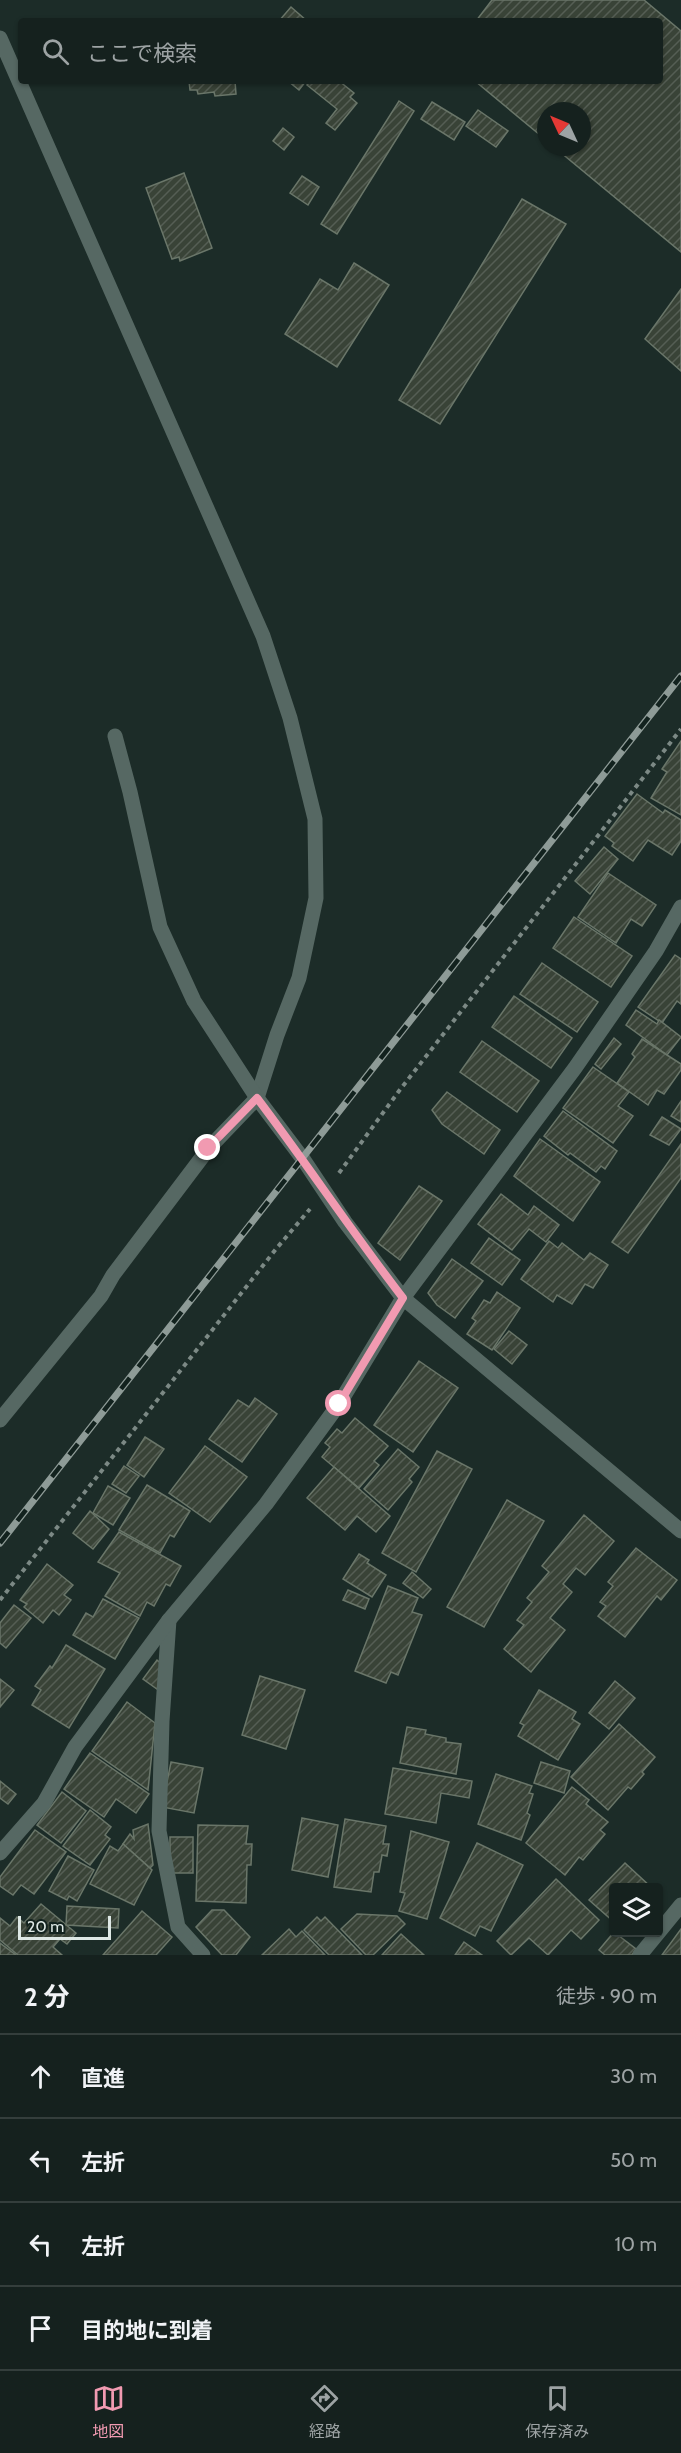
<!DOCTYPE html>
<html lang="ja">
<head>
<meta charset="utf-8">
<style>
  body { margin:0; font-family:Cabin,"Noto Sans JP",sans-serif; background:#1e2927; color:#f1f3f6 }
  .controls { position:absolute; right:18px; bottom:18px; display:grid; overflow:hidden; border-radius:6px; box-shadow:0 2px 4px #0004 }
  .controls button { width:54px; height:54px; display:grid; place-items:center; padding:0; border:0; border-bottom:2px solid #343e3c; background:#15211e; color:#f1f3f6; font:30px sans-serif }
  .compass { position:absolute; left:537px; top:102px; width:54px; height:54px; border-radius:50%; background:#15211e; box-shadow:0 2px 4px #0004; rotate:314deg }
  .scale { position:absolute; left:18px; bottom:15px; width:93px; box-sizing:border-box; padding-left:6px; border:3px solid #dee8e5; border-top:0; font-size:16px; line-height:21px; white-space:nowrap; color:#dee8e5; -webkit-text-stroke:4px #12221e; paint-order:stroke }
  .stop { position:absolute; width:18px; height:18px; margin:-14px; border:4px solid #f19ab1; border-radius:50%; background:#fff }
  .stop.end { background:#f19ab1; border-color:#fff; box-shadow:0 2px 6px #0008 }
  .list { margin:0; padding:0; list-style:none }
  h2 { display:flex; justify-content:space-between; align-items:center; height:78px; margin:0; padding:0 24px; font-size:26px }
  h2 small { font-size:20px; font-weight:400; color:#9da3a4 }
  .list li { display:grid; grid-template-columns:39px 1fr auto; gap:18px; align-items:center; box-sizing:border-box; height:84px; padding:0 24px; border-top:2px solid #343e3c }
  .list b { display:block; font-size:22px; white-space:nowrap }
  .list em { font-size:20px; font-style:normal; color:#9da3a4 }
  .icon { flex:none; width:33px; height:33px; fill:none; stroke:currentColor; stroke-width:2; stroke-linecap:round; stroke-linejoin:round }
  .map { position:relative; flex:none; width:681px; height:1955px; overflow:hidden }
  .search { position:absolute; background:#15211e; box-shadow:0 2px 4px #0004; left:18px; right:18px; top:18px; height:66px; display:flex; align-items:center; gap:15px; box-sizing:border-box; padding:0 21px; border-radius:6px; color:#9da3a4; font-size:22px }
  .sheet { height:414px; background:#15211e }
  nav { display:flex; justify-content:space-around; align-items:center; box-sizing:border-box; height:84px; border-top:2px solid #343e3c; background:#15211e; font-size:16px; color:#9da3a4 }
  nav a { display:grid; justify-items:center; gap:3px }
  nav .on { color:#f19ab1 }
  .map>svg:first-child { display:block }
  .building { fill:url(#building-hatch); stroke:#6a7669; stroke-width:1.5 }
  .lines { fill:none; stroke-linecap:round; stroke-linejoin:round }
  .path { stroke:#7c8985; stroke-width:4; stroke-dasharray:4.5 4.5; stroke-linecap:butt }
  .minor { stroke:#566863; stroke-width:15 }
  .rail-casing { stroke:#8e9b97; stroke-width:7 }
  .rail { stroke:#12221e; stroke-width:4.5; stroke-dasharray:14; stroke-linecap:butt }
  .route { stroke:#f19ab1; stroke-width:8 }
</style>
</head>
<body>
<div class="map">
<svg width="681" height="1955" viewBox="0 0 681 1955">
  <defs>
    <pattern id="building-hatch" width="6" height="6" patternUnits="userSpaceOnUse" patternTransform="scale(1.5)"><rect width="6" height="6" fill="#394337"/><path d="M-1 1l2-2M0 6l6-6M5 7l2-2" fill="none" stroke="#555e54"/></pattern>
  </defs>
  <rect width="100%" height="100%" fill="#1c2c28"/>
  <g class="building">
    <path d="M492,0H644L681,31V252L554,147H582V111H546V140L475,81H660V21H476Z"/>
    <path d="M291,7L307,21H279Z"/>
    <path d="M189,81H235L236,94L215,96L214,92L198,94L197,90H190Z"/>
    <path d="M288,81H306L299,90Z"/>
    <path d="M311,81H339L354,93L350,97L357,103L335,130L326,123L337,109L307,85Z"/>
    <path d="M399,101L414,111L337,234L321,224Z"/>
    <path d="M432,102L465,122L454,140L421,119Z"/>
    <path d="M478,110L508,131L496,147L466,126Z"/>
    <path d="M283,128L294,137L284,150L273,141Z"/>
    <path d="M184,173L212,248L180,261L179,257L172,259L146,188Z"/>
    <path d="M302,176L319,187L308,205L290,193Z"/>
    <path d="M522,199L566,224L440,424L399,400Z"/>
    <path d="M354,263L389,285L337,367L285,334L320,279L338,290Z"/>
    <path d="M681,289V371L645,339Z"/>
    <path d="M681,741V815L651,798L667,772L662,769Z"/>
    <path d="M637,794L663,813L665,810L681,820V841L672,855L648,840L633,861L612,846L614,843L605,836Z"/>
    <path d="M604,847L618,859L590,894L575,881Z"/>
    <path d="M608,873L656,905L642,926L631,919L616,943L578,917Z"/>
    <path d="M574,917L632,956L611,987L553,948Z"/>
    <path d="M675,955L681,959V1004L677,1001L662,1023L638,1007Z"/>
    <path d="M542,963L598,1002L577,1032L520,994Z"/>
    <path d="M514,996L572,1038L551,1068L492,1027Z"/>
    <path d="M636,1010L657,1024L659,1020L681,1037L667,1055L626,1025Z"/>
    <path d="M614,1038L621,1044L601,1069L595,1064Z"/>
    <path d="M642,1039L681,1064V1070L664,1094L657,1090L648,1105L617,1083L635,1057L632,1054Z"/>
    <path d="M482,1041L539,1081L517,1112L460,1072Z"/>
    <path d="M593,1067L629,1092L618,1106L633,1116L613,1143L563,1108Z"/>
    <path d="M447,1092L500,1130L484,1154L442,1124L432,1110Z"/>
    <path d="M681,1101V1122L671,1116Z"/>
    <path d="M563,1111L617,1151L605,1169L601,1166L596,1172L570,1153L568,1155L544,1136Z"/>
    <path d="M662,1117L681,1129L669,1145L650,1135Z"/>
    <path d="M540,1139L600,1182L573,1221L514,1176Z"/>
    <path d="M681,1144V1178L628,1253L612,1242Z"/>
    <path d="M419,1186L442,1201L400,1260L378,1243Z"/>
    <path d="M501,1194L528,1215L534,1206L559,1225L546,1242L529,1229L512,1250L478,1224Z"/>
    <path d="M489,1238L520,1260L502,1285L471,1263Z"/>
    <path d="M549,1241L558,1248L562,1243L584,1260L590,1253L608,1265L593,1288L585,1284L572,1304L557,1295L553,1302L521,1279Z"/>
    <path d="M452,1259L483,1281L455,1318L437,1305L428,1293Z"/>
    <path d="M497,1292L520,1308L492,1350L467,1334L476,1321L472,1318L484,1300L490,1303Z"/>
    <path d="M509,1331L527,1345L512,1364L494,1349Z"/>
    <path d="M419,1361L458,1388L413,1452L374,1425Z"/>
    <path d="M255,1398L277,1414L242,1462L209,1439L238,1400L249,1407Z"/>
    <path d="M355,1418L388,1446L374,1461L379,1465L359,1488L322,1457L330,1447L325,1443L337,1429L342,1433Z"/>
    <path d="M145,1437L164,1449L144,1477L127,1465Z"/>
    <path d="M205,1446L247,1477L210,1522L169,1493Z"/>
    <path d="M398,1449L419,1467L409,1479L412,1482L388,1510L364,1489Z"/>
    <path d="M437,1451L472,1469L416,1572L382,1553Z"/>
    <path d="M124,1466L139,1476L126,1493L112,1484Z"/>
    <path d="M334,1467L390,1516L376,1532L357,1516L345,1530L307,1498Z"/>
    <path d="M147,1485L190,1511L174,1537L170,1535L160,1553L119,1530Z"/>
    <path d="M108,1486L130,1498L113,1525L93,1513Z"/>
    <path d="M507,1500L544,1521L484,1627L447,1607Z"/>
    <path d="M90,1511L109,1529L93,1549L73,1533Z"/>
    <path d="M584,1515L614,1541L585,1575L576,1568L563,1584L572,1592L550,1618L565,1630L531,1672L504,1649L524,1625L517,1620L532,1602L527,1598L549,1572L542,1566Z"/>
    <path d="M119,1532L181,1566L170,1586L166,1584L154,1606L147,1602L140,1616L105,1596L120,1573L98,1562Z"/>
    <path d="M636,1548L677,1580L661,1600L657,1596L625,1637L598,1616L606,1606L600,1602L613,1586L608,1582Z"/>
    <path d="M359,1554L369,1560L367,1563L386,1575L372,1597L343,1579Z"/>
    <path d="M47,1564L73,1585L64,1595L71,1600L59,1615L53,1610L43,1623L24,1607L27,1604L20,1600Z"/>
    <path d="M412,1572L431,1589L423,1598L403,1583Z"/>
    <path d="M388,1586L418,1598L412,1612L422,1615L398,1675L391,1672L386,1683L355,1671Z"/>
    <path d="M348,1590L369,1599L365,1609L343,1600Z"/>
    <path d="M103,1599L139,1618L115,1659L73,1635L86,1613L93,1617Z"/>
    <path d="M14,1605L31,1618L6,1648L0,1643V1623Z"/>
    <path d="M66,1645L105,1669L69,1728L32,1705L41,1690L35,1686L50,1666L52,1668Z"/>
    <path d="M157,1660L164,1666L161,1692L143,1679Z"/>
    <path d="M260,1676L305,1690L286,1749L242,1735Z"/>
    <path d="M0,1679L14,1690L0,1707Z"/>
    <path d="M615,1681L635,1698L609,1729L589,1713Z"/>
    <path d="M539,1690L576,1712L572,1719L580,1724L558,1760L518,1736L524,1725L520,1723Z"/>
    <path d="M127,1702L155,1723L148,1790L92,1751Z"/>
    <path d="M619,1724L655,1757L642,1772L644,1774L631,1789L628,1787L608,1810L571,1777Z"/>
    <path d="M407,1727L426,1730L425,1734L446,1738V1742L461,1744L456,1774L400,1763Z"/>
    <path d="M90,1753L149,1794L136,1813L116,1799L104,1817L64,1789Z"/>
    <path d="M171,1762L203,1768L194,1813L162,1807Z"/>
    <path d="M541,1762L570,1771L564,1793L534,1783Z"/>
    <path d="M393,1768L472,1781L469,1798L441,1793L436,1823L385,1814Z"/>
    <path d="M496,1774L532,1786L529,1793L533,1794L527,1813L530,1815L521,1840L478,1824Z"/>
    <path d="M0,1781L16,1794L8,1804L0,1798Z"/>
    <path d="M572,1787L589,1800L586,1804L608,1822L600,1830L605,1834L583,1860L579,1857L565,1875L526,1843Z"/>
    <path d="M62,1792L86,1811L61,1843L37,1825Z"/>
    <path d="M90,1810L111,1827L105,1835L110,1839L90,1865L63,1846Z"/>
    <path d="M302,1818L338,1825L328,1877L292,1870Z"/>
    <path d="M345,1819L386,1826L383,1844H389L387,1856L382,1855L379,1872H374L371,1892L334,1887Z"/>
    <path d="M148,1824L153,1865L150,1868L123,1844L130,1834L134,1839L133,1830Z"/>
    <path d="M198,1825L248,1826L246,1844H252L251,1865H247L246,1903L196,1901Z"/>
    <path d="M35,1830L66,1852L34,1894L21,1885L13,1895L0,1886V1877Z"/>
    <path d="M411,1831L449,1842L427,1919L399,1911L405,1893L400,1892Z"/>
    <rect x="170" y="1837" width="23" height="36"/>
    <path d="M477,1843L523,1865L491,1931L480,1926L475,1936L440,1918Z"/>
    <path d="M123,1844L152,1870L134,1905L90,1884L110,1846L118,1851Z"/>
    <path d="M68,1856L94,1870L77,1901L69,1896L67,1900L49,1891Z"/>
    <path d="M625,1863L652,1888H614V1922L589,1900Z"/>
    <path d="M556,1879L599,1920L581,1939L571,1930L548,1955L529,1938L511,1955L497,1941Z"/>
    <path d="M41,1904L76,1933L67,1944L60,1939L53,1947L62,1955H18L0,1940V1918L10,1926L17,1917L24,1923Z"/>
    <path d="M67,1906L119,1909L118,1928L66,1925Z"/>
    <path d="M212,1910H224L250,1937L236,1955H222L196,1927Z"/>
    <path d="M142,1911L172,1937L156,1955H103Z"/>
    <path d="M357,1914L397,1916L405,1924L373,1955H366L341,1929Z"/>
    <path d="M317,1917L321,1921L325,1917L362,1955H329L304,1930Z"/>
    <path d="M289,1929L296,1937L302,1931L325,1955H262Z"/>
    <path d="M681,1929V1955H662Z"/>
    <path d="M614,1932L636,1949L632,1955H605L599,1950Z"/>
    <path d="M401,1934L424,1955H382Z"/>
    <path d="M464,1942L482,1955H455Z"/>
    <path d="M0,1943L16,1955H0Z"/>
  </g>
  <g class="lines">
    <g class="path">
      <path d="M339,1173L399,1091L681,729"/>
      <path d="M0,1600L276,1249L310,1209"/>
    </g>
    <g class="minor">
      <path d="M0,38L263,636L290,718L315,819L316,898L299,978L277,1035L257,1098L209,1148L113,1275L101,1296L0,1420"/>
      <path d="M115,736L130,792L160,927L194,1001L257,1098L303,1159L345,1222L403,1298L681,1531"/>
      <path d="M169,1620L162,1721L159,1831L178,1927L203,1955"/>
      <path d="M0,1853L44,1803L75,1747L169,1620L266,1504L339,1404L403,1298L575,1068L656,951L681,907"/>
      <path d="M640,1955L681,1905"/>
    </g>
    <g class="rail-casing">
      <path id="rail" d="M0,1543L681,676"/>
    </g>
    <use href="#rail" class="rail"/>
  </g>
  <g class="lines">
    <path class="route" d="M208,1148L257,1098C307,1164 352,1232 403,1298L339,1404"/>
  </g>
</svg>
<div class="controls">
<button><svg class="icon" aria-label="layers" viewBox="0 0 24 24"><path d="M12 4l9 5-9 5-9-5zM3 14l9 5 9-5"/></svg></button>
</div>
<svg class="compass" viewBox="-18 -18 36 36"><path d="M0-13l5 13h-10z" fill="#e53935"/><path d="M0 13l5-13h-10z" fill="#9da3a4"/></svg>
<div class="scale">20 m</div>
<div class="stop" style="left:339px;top:1404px"></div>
<div class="stop end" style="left:208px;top:1148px"></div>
<div class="search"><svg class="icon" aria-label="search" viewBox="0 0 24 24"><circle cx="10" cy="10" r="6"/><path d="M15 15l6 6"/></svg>ここで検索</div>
</div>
<section class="sheet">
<h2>2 分<small>徒歩 · 90 m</small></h2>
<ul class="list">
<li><svg class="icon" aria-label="ahead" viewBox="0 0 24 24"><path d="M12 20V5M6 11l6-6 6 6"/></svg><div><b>直進</b></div><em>30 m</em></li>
<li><svg class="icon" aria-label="left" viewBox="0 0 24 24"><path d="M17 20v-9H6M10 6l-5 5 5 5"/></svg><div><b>左折</b></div><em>50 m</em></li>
<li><svg class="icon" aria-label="left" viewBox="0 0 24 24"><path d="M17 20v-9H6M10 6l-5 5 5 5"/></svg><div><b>左折</b></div><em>10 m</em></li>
<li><svg class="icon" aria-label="arrive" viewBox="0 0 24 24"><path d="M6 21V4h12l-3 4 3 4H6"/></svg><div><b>目的地に到着</b></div></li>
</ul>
</section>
<nav>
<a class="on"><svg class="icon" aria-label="map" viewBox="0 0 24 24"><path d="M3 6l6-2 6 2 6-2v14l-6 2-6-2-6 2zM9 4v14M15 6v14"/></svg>地図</a>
<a><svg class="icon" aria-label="directions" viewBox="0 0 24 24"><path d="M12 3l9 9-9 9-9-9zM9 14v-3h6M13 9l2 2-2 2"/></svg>経路</a>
<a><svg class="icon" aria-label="saved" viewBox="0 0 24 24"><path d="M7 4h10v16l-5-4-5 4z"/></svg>保存済み</a>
</nav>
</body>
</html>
